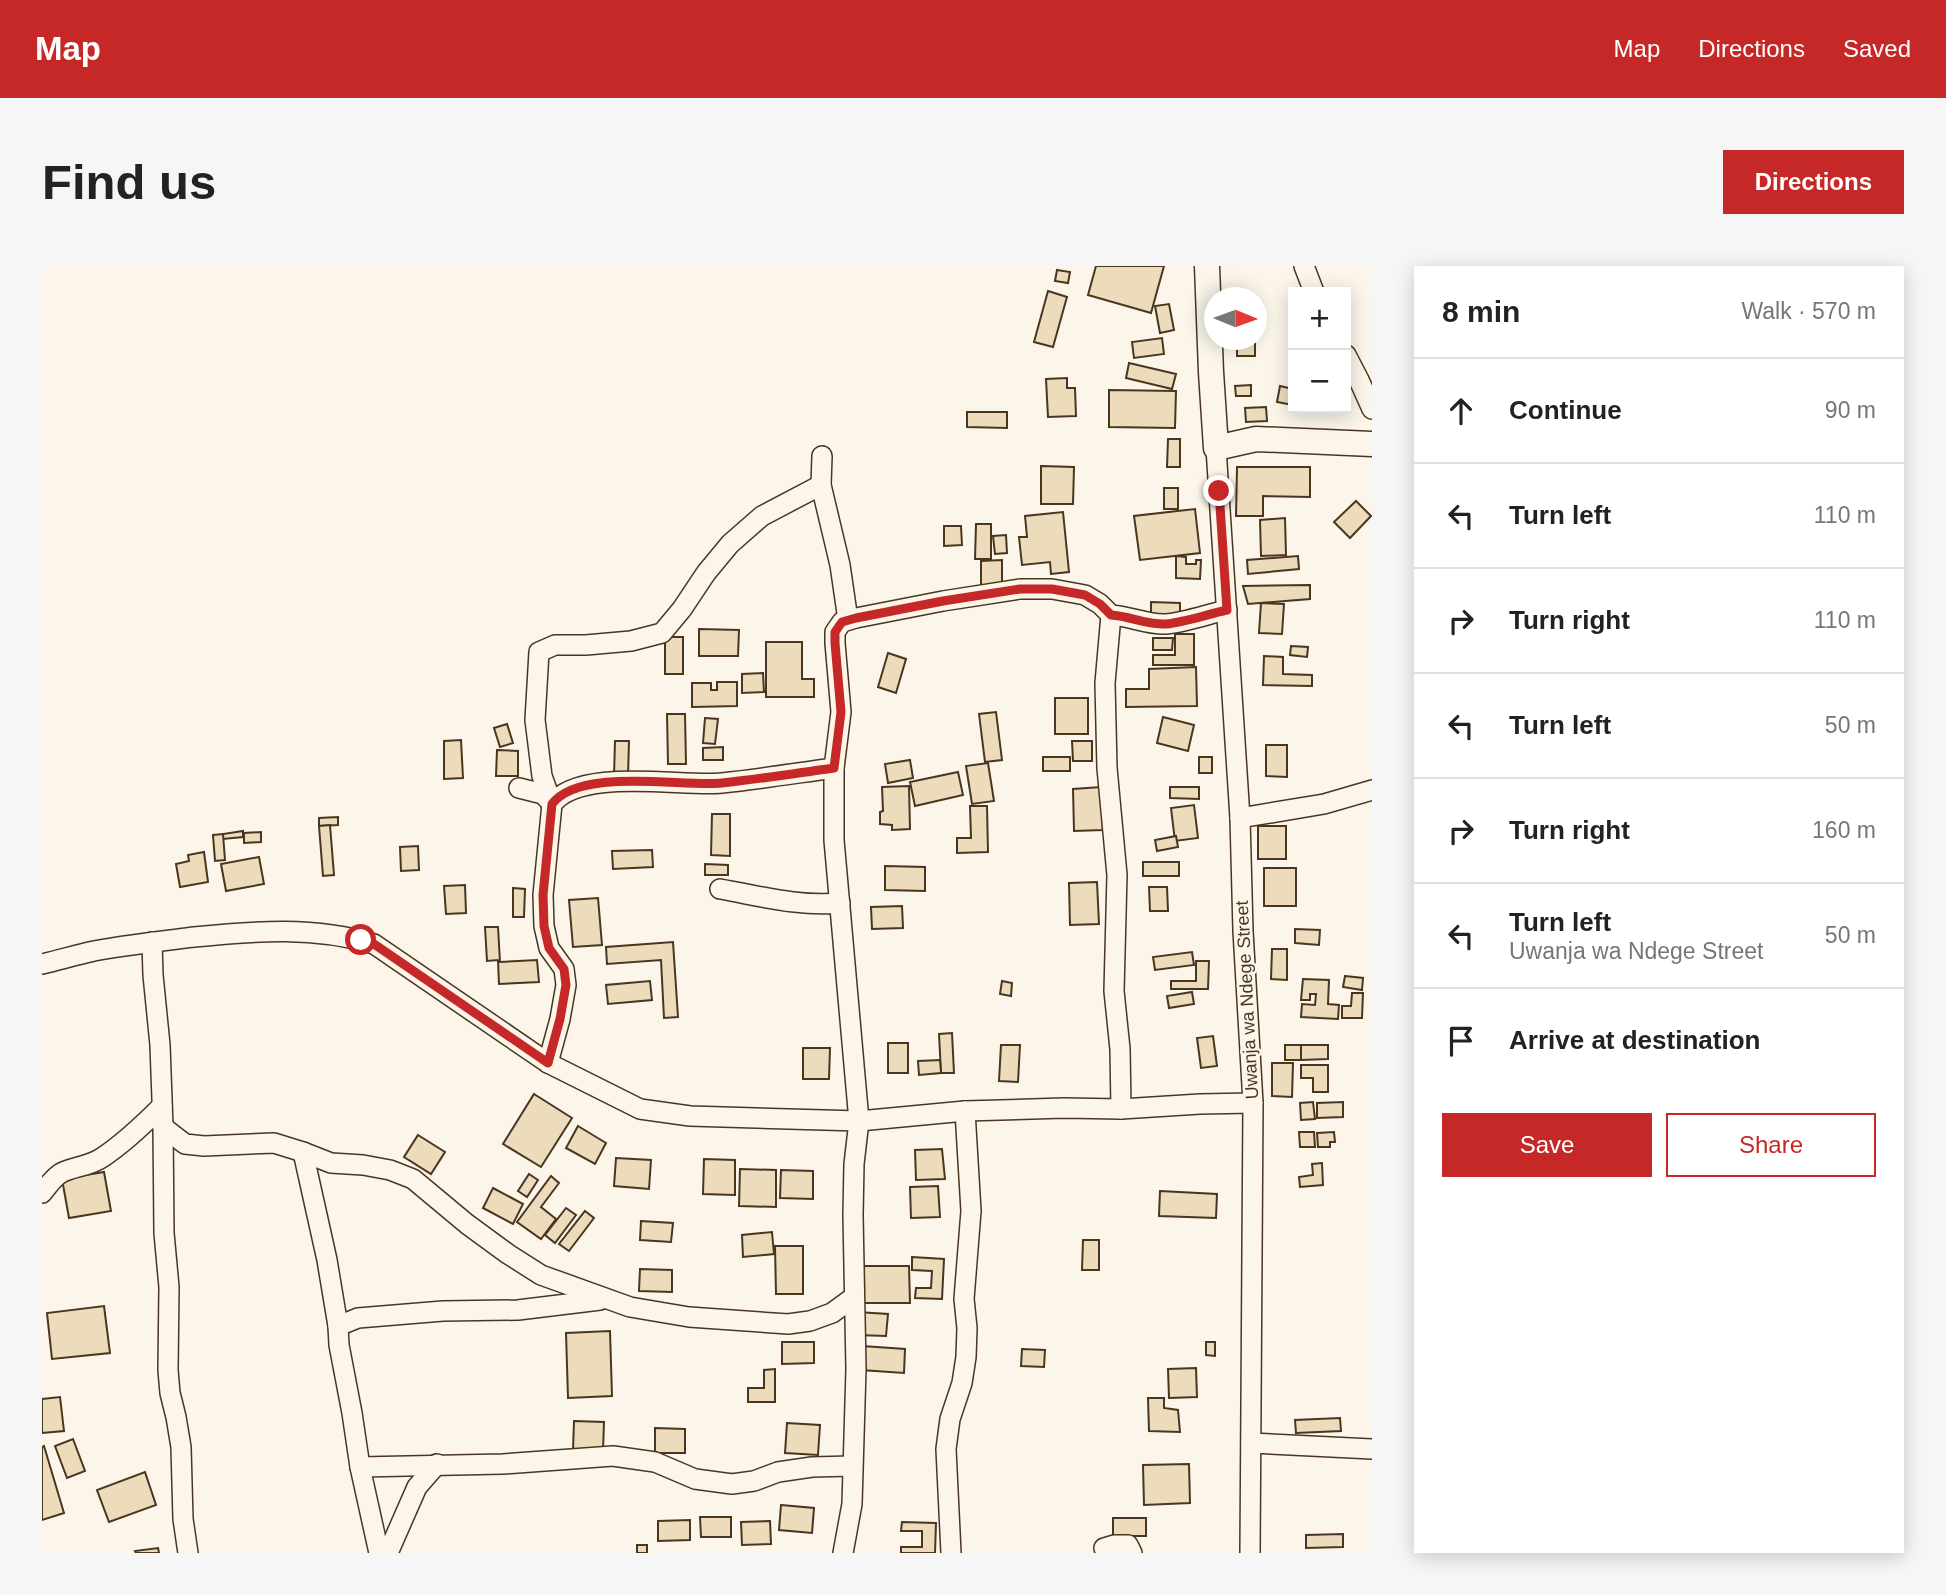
<!DOCTYPE html>
<html lang="en">
<head>
<meta charset="utf-8">
<style>
  body { margin:0; font-family:Helvetica,sans-serif; background:#f6f6f6; color:#222 }
  .controls { position:absolute; right:21px; top:21px; display:grid; overflow:hidden; border-radius:0px; box-shadow:0 4px 18px #0003 }
  .controls button { width:63px; height:63px; display:grid; place-items:center; padding:0; border:0; border-bottom:2px solid #e0e0e0; background:#fff; color:#222; font:35px sans-serif }
  .compass { position:absolute; left:1162px; top:21px; width:63px; height:63px; border-radius:50%; background:#fff; box-shadow:0 4px 18px #0003; rotate:91deg }
  .stop { position:absolute; width:21px; height:21px; margin:-16px; border:5px solid #c62828; border-radius:50%; background:#fff }
  .stop.end { background:#c62828; border-color:#fff; box-shadow:0 2px 7px #0008 }
  .list { margin:0; padding:0; list-style:none }
  h2 { display:flex; justify-content:space-between; align-items:center; height:91px; margin:0; padding:0 28px; font-size:30px }
  h2 small { font-size:23px; font-weight:400; color:#767676 }
  .list li { display:grid; grid-template-columns:46px 1fr auto; gap:21px; align-items:center; box-sizing:border-box; height:105px; padding:0 28px; border-top:2px solid #e0e0e0 }
  .list b { display:block; font-size:26px; white-space:nowrap }
  .list p { margin:0; font-size:23px; white-space:nowrap; color:#767676 }
  .list em { font-size:23px; font-style:normal; color:#767676 }
  .actions { display:flex; gap:14px; padding:21px 28px }
  .actions a { flex:1; padding:16px 0; border:2px solid #c62828; border-radius:0px; text-align:center; font-size:24px; color:#c62828 }
  .actions .main { background:#c62828; color:#fff }
  .icon { flex:none; width:38px; height:38px; fill:none; stroke:currentColor; stroke-width:2; stroke-linecap:round; stroke-linejoin:round }
  .map { position:relative; flex:none; width:1330px; height:1287px; overflow:hidden; border-radius:0px }
  header { display:flex; align-items:center; gap:42px; box-sizing:border-box; height:98px; padding:0 35px; background:#c62828; color:#fff }
  header strong { font-size:33px }
  nav { display:flex; gap:38px; margin-inline-start:auto; font-size:24px }
  .intro { display:flex; align-items:center; justify-content:space-between; box-sizing:border-box; height:168px; padding:0 42px }
  h1 { margin:0; font-size:49px }
  .button { padding:18px 32px; border-radius:0px; background:#c62828; color:#fff; font-size:24px; font-weight:700 }
  main { display:flex; gap:42px; padding:0 42px }
  aside { flex:1; background:#fff; border-radius:0px; box-shadow:0 4px 18px #0003 }
  .map>svg:first-child { display:block }
  .building { fill:#ecdcbc; stroke:#4a3520; stroke-width:2 }
  .lines { fill:none; stroke-linecap:round; stroke-linejoin:round }
  .minor-casing { stroke:#4a3520; stroke-width:22 }
  .major-casing { stroke:#4a3520; stroke-width:27 }
  .minor { stroke:#fbf6e9; stroke-width:19 }
  .major { stroke:#fbf6e9; stroke-width:24 }
  .route { stroke:#c62828; stroke-width:9 }
  .labels { text-anchor:middle; stroke-width:5; stroke-linejoin:round; paint-order:stroke }
  .street-label { font-size:18px; fill:#4a3520; stroke:#fbf6e9 }
</style>
</head>
<body>
<header>
<strong>Map</strong>
<nav><a>Map</a><a>Directions</a><a>Saved</a></nav>
</header>
<div class="intro"><h1>Find us</h1><a class="button">Directions</a></div>
<main>
<div class="map">
<svg width="1330" height="1287" viewBox="0 0 1330 1287">
  <rect width="100%" height="100%" fill="#fbf6e9"/>
  <g class="building">
    <path d="M1054,0H1122L1109,47L1046,29Z"/>
    <path d="M1015,4L1028,6L1026,17L1013,15Z"/>
    <path d="M1006,25L1025,31L1011,81L992,76Z"/>
    <path d="M1127,38L1132,64L1118,67L1113,40Z"/>
    <path d="M1120,72L1122,88L1092,92L1090,76Z"/>
    <rect x="1195" y="74" width="18" height="16"/>
    <path d="M1087,97L1134,108L1130,123L1084,112Z"/>
    <path d="M1025,112V122H1033L1034,150L1006,151L1004,113Z"/>
    <path d="M1209,119V130H1194L1193,120Z"/>
    <path d="M1238,120L1251,123V139L1235,136Z"/>
    <path d="M1067,124L1134,125L1133,162L1067,161Z"/>
    <path d="M1224,141L1225,155L1204,156L1203,142Z"/>
    <path d="M925,146H965V162L925,161Z"/>
    <path d="M1126,173H1138V201H1125Z"/>
    <path d="M999,200L1032,201L1031,238H999Z"/>
    <path d="M1195,201H1268V231L1221,230V250H1194Z"/>
    <rect x="1122" y="222" width="14" height="21"/>
    <path d="M1314,235L1329,250L1308,272L1292,256Z"/>
    <path d="M1153,243L1158,287L1098,294L1092,250Z"/>
    <path d="M1021,246L1027,306L1009,308L1008,296L980,299L977,271H985L983,250Z"/>
    <path d="M1243,252L1244,289L1219,290L1218,254Z"/>
    <path d="M934,258H949V293H933Z"/>
    <path d="M902,260H919L920,279L902,280Z"/>
    <path d="M964,269L965,287L953,288L951,270Z"/>
    <path d="M1134,290L1144,291V298H1154V294H1159L1158,313L1134,312Z"/>
    <path d="M1256,290L1257,303L1206,308L1205,294Z"/>
    <path d="M960,294V319H939V295Z"/>
    <path d="M1268,319V333L1206,338L1201,320Z"/>
    <path d="M1109,336L1138,337V353H1109Z"/>
    <path d="M1219,337L1242,338L1240,368L1217,367Z"/>
    <path d="M657,363L697,364L696,390H657Z"/>
    <path d="M1133,368H1152V399H1111V389H1133Z"/>
    <rect x="623" y="371" width="18" height="37"/>
    <path d="M1111,372H1131L1130,384H1111Z"/>
    <path d="M724,376H760V413H772V431H724Z"/>
    <path d="M1249,380L1266,381L1265,391L1248,389Z"/>
    <path d="M846,387L864,393L854,427L836,421Z"/>
    <path d="M1222,390L1241,391V408L1270,409V420L1221,419Z"/>
    <path d="M1154,401L1155,440L1084,441V423H1107V403Z"/>
    <path d="M721,407L722,426L700,427V408Z"/>
    <path d="M675,416H695V440L650,441V417H669V424H675Z"/>
    <rect x="1013" y="432" width="33" height="36"/>
    <path d="M954,446L960,494L943,496L937,448Z"/>
    <path d="M625,448H643L644,498H626Z"/>
    <path d="M1121,451L1152,459L1146,485L1115,477Z"/>
    <path d="M663,452L676,453L673,478L661,477Z"/>
    <path d="M465,458L471,477L458,481L452,462Z"/>
    <path d="M419,474L421,512L402,513V475Z"/>
    <path d="M573,475H587L586,510H572Z"/>
    <path d="M1030,475H1050V495H1031Z"/>
    <path d="M1224,479H1245V511L1224,510Z"/>
    <path d="M681,481V494H661V482Z"/>
    <path d="M455,484L476,485V510H454Z"/>
    <rect x="1001" y="491" width="27" height="14"/>
    <rect x="1157" y="491" width="13" height="16"/>
    <path d="M868,494L871,512L846,517L843,498Z"/>
    <path d="M946,497L952,535L930,538L924,500Z"/>
    <path d="M916,506L921,529L873,540L868,516Z"/>
    <path d="M867,520L868,563L850,564V559L838,558V546L841,545L840,521Z"/>
    <path d="M1059,521L1061,564L1032,565L1031,523Z"/>
    <path d="M1128,521H1157V533L1128,532Z"/>
    <path d="M1152,539L1156,572L1133,575L1129,542Z"/>
    <path d="M928,540H945L946,586L915,587V572H929Z"/>
    <path d="M670,548H688V590L669,589Z"/>
    <path d="M296,551V559L277,560V552Z"/>
    <path d="M288,559L292,609L281,610L277,560Z"/>
    <rect x="1216" y="560" width="28" height="33"/>
    <path d="M201,565V571L181,573V568Z"/>
    <path d="M219,566V576L202,577V567Z"/>
    <path d="M181,568L183,594L173,595L171,569Z"/>
    <path d="M1134,570L1136,581L1115,585L1113,574Z"/>
    <path d="M376,580L377,604L359,605L358,581Z"/>
    <path d="M610,584L611,601L571,603L570,585Z"/>
    <path d="M162,586L166,616L138,621L134,598L147,595L146,589Z"/>
    <path d="M217,591L222,618L184,625L179,598Z"/>
    <rect x="1101" y="596" width="36" height="14"/>
    <path d="M663,598L686,599V609H663Z"/>
    <path d="M843,600L883,601V625L843,624Z"/>
    <rect x="1222" y="602" width="32" height="38"/>
    <path d="M1055,616L1057,658L1028,659L1027,617Z"/>
    <path d="M423,619L424,647L404,648L402,620Z"/>
    <path d="M1107,621H1125L1126,645H1108Z"/>
    <path d="M471,622L483,623L482,651H471Z"/>
    <path d="M556,632L560,679L531,681L527,634Z"/>
    <path d="M860,640L861,662L830,663L829,641Z"/>
    <path d="M443,661H456L458,696L495,694L497,716L457,718L456,694L445,695Z"/>
    <path d="M1253,663L1278,664L1277,679L1253,677Z"/>
    <path d="M631,676L636,751L622,752L619,694L565,698L564,681Z"/>
    <path d="M1230,683H1245V714L1229,713Z"/>
    <path d="M1150,686L1152,699L1113,704L1111,691Z"/>
    <path d="M1154,695H1167L1166,723H1129V715H1154Z"/>
    <path d="M1303,710L1321,712L1320,724L1301,721Z"/>
    <path d="M1261,713L1287,714L1286,738L1297,739L1296,753L1259,751L1260,738L1273,739L1274,728H1268V734H1259Z"/>
    <path d="M608,715L610,734L566,738L564,719Z"/>
    <path d="M960,715L970,717L969,730L958,728Z"/>
    <path d="M1150,726L1152,738L1127,742L1125,730Z"/>
    <path d="M1310,727H1321L1320,752H1300V740H1309Z"/>
    <path d="M910,767L912,807H899L897,768Z"/>
    <path d="M1171,770L1175,800L1159,802L1155,772Z"/>
    <rect x="846" y="777" width="20" height="30"/>
    <path d="M959,779H978L976,816L957,815Z"/>
    <rect x="1243" y="779" width="16" height="15"/>
    <path d="M1259,779H1286V793L1259,794Z"/>
    <path d="M761,782H788L787,813H761Z"/>
    <path d="M898,794L899,807L877,809L876,795Z"/>
    <path d="M1230,797H1251L1250,831L1230,830Z"/>
    <path d="M1259,799H1286V826H1271V812H1259Z"/>
    <path d="M492,828L530,852L499,901L461,878Z"/>
    <path d="M1271,836L1273,853L1259,854L1258,837Z"/>
    <path d="M1301,836V851L1275,852V837Z"/>
    <path d="M536,860L564,877L553,898L524,882Z"/>
    <path d="M1257,866H1272L1273,881H1258Z"/>
    <path d="M1292,866L1293,876H1288V881H1276L1275,867Z"/>
    <path d="M376,869L403,886L389,908L362,891Z"/>
    <path d="M900,883L903,913L874,914L873,884Z"/>
    <path d="M574,892L609,894L607,923L572,920Z"/>
    <path d="M662,893L693,894V929L661,928Z"/>
    <path d="M1280,897L1281,919L1258,921L1257,911L1271,909L1270,898Z"/>
    <path d="M698,903L734,904V941L697,940Z"/>
    <path d="M739,904L771,905V933L738,932Z"/>
    <path d="M62,906L69,945L27,952L20,913Z"/>
    <path d="M487,908L496,914L485,931L476,925Z"/>
    <path d="M509,910L517,917L499,941L514,953L499,973L475,956Z"/>
    <path d="M896,920L898,951L869,952L868,921Z"/>
    <path d="M451,922L481,938L471,958L441,942Z"/>
    <path d="M1118,925L1175,928L1174,952L1117,950Z"/>
    <path d="M524,942L534,949L513,977L503,969Z"/>
    <path d="M543,945L552,952L527,985L517,978Z"/>
    <path d="M599,955L631,957L629,976L598,974Z"/>
    <path d="M730,966L732,988L701,991L700,969Z"/>
    <path d="M1041,974H1057V1004H1040Z"/>
    <path d="M733,980H761V1028H734Z"/>
    <path d="M870,991L902,993L900,1033L873,1032L874,1022H889L890,1005L870,1004Z"/>
    <path d="M821,1000H867L868,1037H821Z"/>
    <path d="M598,1003L630,1004V1026L597,1025Z"/>
    <path d="M62,1040L68,1087L10,1093L5,1047Z"/>
    <path d="M815,1046L846,1048L844,1070L814,1069Z"/>
    <path d="M568,1065L570,1130L526,1132L524,1067Z"/>
    <path d="M740,1076H772V1097L740,1098Z"/>
    <path d="M1164,1076H1173V1090L1164,1089Z"/>
    <path d="M820,1080L863,1083L862,1107L819,1104Z"/>
    <path d="M980,1083L1003,1084L1002,1101L979,1100Z"/>
    <path d="M1154,1102L1155,1131L1127,1132L1126,1103Z"/>
    <path d="M733,1103V1136H706V1122H722V1104Z"/>
    <path d="M18,1131L22,1165L0,1167V1133Z"/>
    <path d="M1106,1132H1122V1142L1136,1144L1138,1166L1107,1165Z"/>
    <path d="M1298,1152L1299,1165L1254,1167L1253,1154Z"/>
    <path d="M532,1155L562,1156L561,1185H531Z"/>
    <path d="M745,1157L778,1159L776,1189L743,1187Z"/>
    <path d="M613,1162L643,1163V1187H613Z"/>
    <path d="M31,1173L43,1205L25,1212L13,1180Z"/>
    <path d="M2,1180L22,1247L0,1254V1181Z"/>
    <path d="M1147,1198L1148,1237L1102,1239L1101,1199Z"/>
    <path d="M103,1206L114,1239L67,1256L55,1224Z"/>
    <path d="M739,1239L772,1242L770,1267L737,1264Z"/>
    <path d="M658,1251H689V1271H659Z"/>
    <rect x="1071" y="1252" width="33" height="18"/>
    <path d="M648,1254V1274L616,1275V1255Z"/>
    <path d="M728,1255L729,1278L700,1279L699,1256Z"/>
    <path d="M860,1256L894,1257L893,1287H859V1281H880V1265H859Z"/>
    <path d="M1301,1268V1281L1264,1282V1269Z"/>
    <rect x="595" y="1279" width="10" height="8"/>
    <path d="M116,1282L117,1287H94L93,1285Z"/>
  </g>
  <g class="lines">
    <g class="minor-casing">
      <g id="minor">
        <path d="M1262,0L1272,26"/>
        <path d="M1304,89L1317,114L1330,143"/>
        <path d="M1174,182L1198,552L1201,665L1211,837L1208,1287"/>
        <path d="M780,190L779,219L798,299L806,354"/>
        <path d="M1069,349L1063,417L1065,502L1075,609L1072,725L1078,783L1079,843"/>
        <path d="M477,522L501,528L510,538"/>
        <path d="M510,538L500,510L493,454L497,386L513,379H544L589,375L620,367L640,343L664,307L688,278L720,250L779,219"/>
        <path d="M1198,552L1282,538L1330,524"/>
        <path d="M678,623C718,630 757,641 798,637"/>
        <path d="M110,676L111,709L118,779L121,861L122,967L127,1021L126,1104L128,1127L134,1151L139,1181L141,1253L146,1287"/>
        <path d="M0,698C17,694 34,689 52,685C85,679 119,675 152,671C214,665 272,660 332,678L506,797L598,843L648,850L817,855L923,845L1022,842L1079,843L1158,838L1211,837"/>
        <path d="M506,797L518,753L524,719L522,703L507,682L502,660L501,629L510,538C538,501 639,521 680,517C718,513 755,507 792,502"/>
        <path d="M121,861L143,878L162,880L232,877L261,886L289,897L321,899L348,904L371,913L425,958L466,988L499,1009L588,1041L647,1051L746,1058L768,1055L790,1047L812,1031"/>
        <path d="M261,886L285,994L296,1060L297,1079L310,1147L318,1201L337,1287"/>
        <path d="M0,927C6,920 11,912 19,907C32,900 47,901 61,891C82,877 101,859 120,840"/>
        <path d="M296,1060L316,1052L401,1045L476,1044L558,1034"/>
        <path d="M1209,1177L1330,1183"/>
        <path d="M318,1201L461,1198L571,1190L613,1196L653,1213L690,1218L712,1215L736,1206L770,1201L810,1200"/>
        <path d="M1062,1282L1072,1279H1086L1090,1287"/>
        <path d="M346,1287L375,1221L395,1198"/>
        <path d="M801,1287L810,1238L814,1103L811,949L812,898L817,855L792,574V502L799,446L793,377V366L800,356L814,352L901,335L978,323H1010L1043,329L1058,338L1069,349C1088,350 1105,359 1124,358C1144,356 1166,348 1185,344"/>
        <path d="M909,1287L904,1183L908,1153L920,1117L924,1091L925,1062L922,1033L929,945L923,845"/>
      </g>
    </g>
    <g class="major-casing">
      <path id="major" d="M1165,0L1169,106L1174,182L1214,173L1330,178"/>
    </g>
    <use href="#minor" class="minor"/>
    <use href="#major" class="major"/>
  </g>
  <g class="lines">
    <path class="route" d="M319,674L332,678L506,797L518,753L524,719L522,703L507,682L502,660L501,629L510,538C538,501 639,521 680,517C718,513 755,507 792,502L799,446L793,377V366L800,356L814,352L901,335L978,323H1010L1043,329L1058,338L1069,349C1088,350 1105,359 1124,358C1144,356 1166,348 1185,344L1177,225"/>
  </g>
  <g class="labels">
    <g class="street-label">
      <text transform="translate(1205 734) rotate(-93)" y="6">Uwanja wa Ndege Street</text>
    </g>
  </g>
</svg>
<div class="controls">
<button>+</button>
<button>−</button>
</div>
<svg class="compass" viewBox="-18 -18 36 36"><path d="M0-13l5 13h-10z" fill="#e53935"/><path d="M0 13l5-13h-10z" fill="#767676"/></svg>
<div class="stop" style="left:319px;top:674px"></div>
<div class="stop end" style="left:1177px;top:225px"></div>
</div>
<aside>
<h2>8 min<small>Walk · 570 m</small></h2>
<ul class="list">
<li><svg class="icon" aria-label="ahead" viewBox="0 0 24 24"><path d="M12 20V5M6 11l6-6 6 6"/></svg><div><b>Continue</b></div><em>90 m</em></li>
<li><svg class="icon" aria-label="left" viewBox="0 0 24 24"><path d="M17 20v-9H6M10 6l-5 5 5 5"/></svg><div><b>Turn left</b></div><em>110 m</em></li>
<li><svg class="icon" aria-label="right" viewBox="0 0 24 24"><path d="M7 20v-9h11M14 6l5 5-5 5"/></svg><div><b>Turn right</b></div><em>110 m</em></li>
<li><svg class="icon" aria-label="left" viewBox="0 0 24 24"><path d="M17 20v-9H6M10 6l-5 5 5 5"/></svg><div><b>Turn left</b></div><em>50 m</em></li>
<li><svg class="icon" aria-label="right" viewBox="0 0 24 24"><path d="M7 20v-9h11M14 6l5 5-5 5"/></svg><div><b>Turn right</b></div><em>160 m</em></li>
<li><svg class="icon" aria-label="left" viewBox="0 0 24 24"><path d="M17 20v-9H6M10 6l-5 5 5 5"/></svg><div><b>Turn left</b><p>Uwanja wa Ndege Street</p></div><em>50 m</em></li>
<li><svg class="icon" aria-label="arrive" viewBox="0 0 24 24"><path d="M6 21V4h12l-3 4 3 4H6"/></svg><div><b>Arrive at destination</b></div></li>
</ul>
<div class="actions"><a class="main">Save</a><a>Share</a></div>
</aside>
</main>
</body>
</html>
